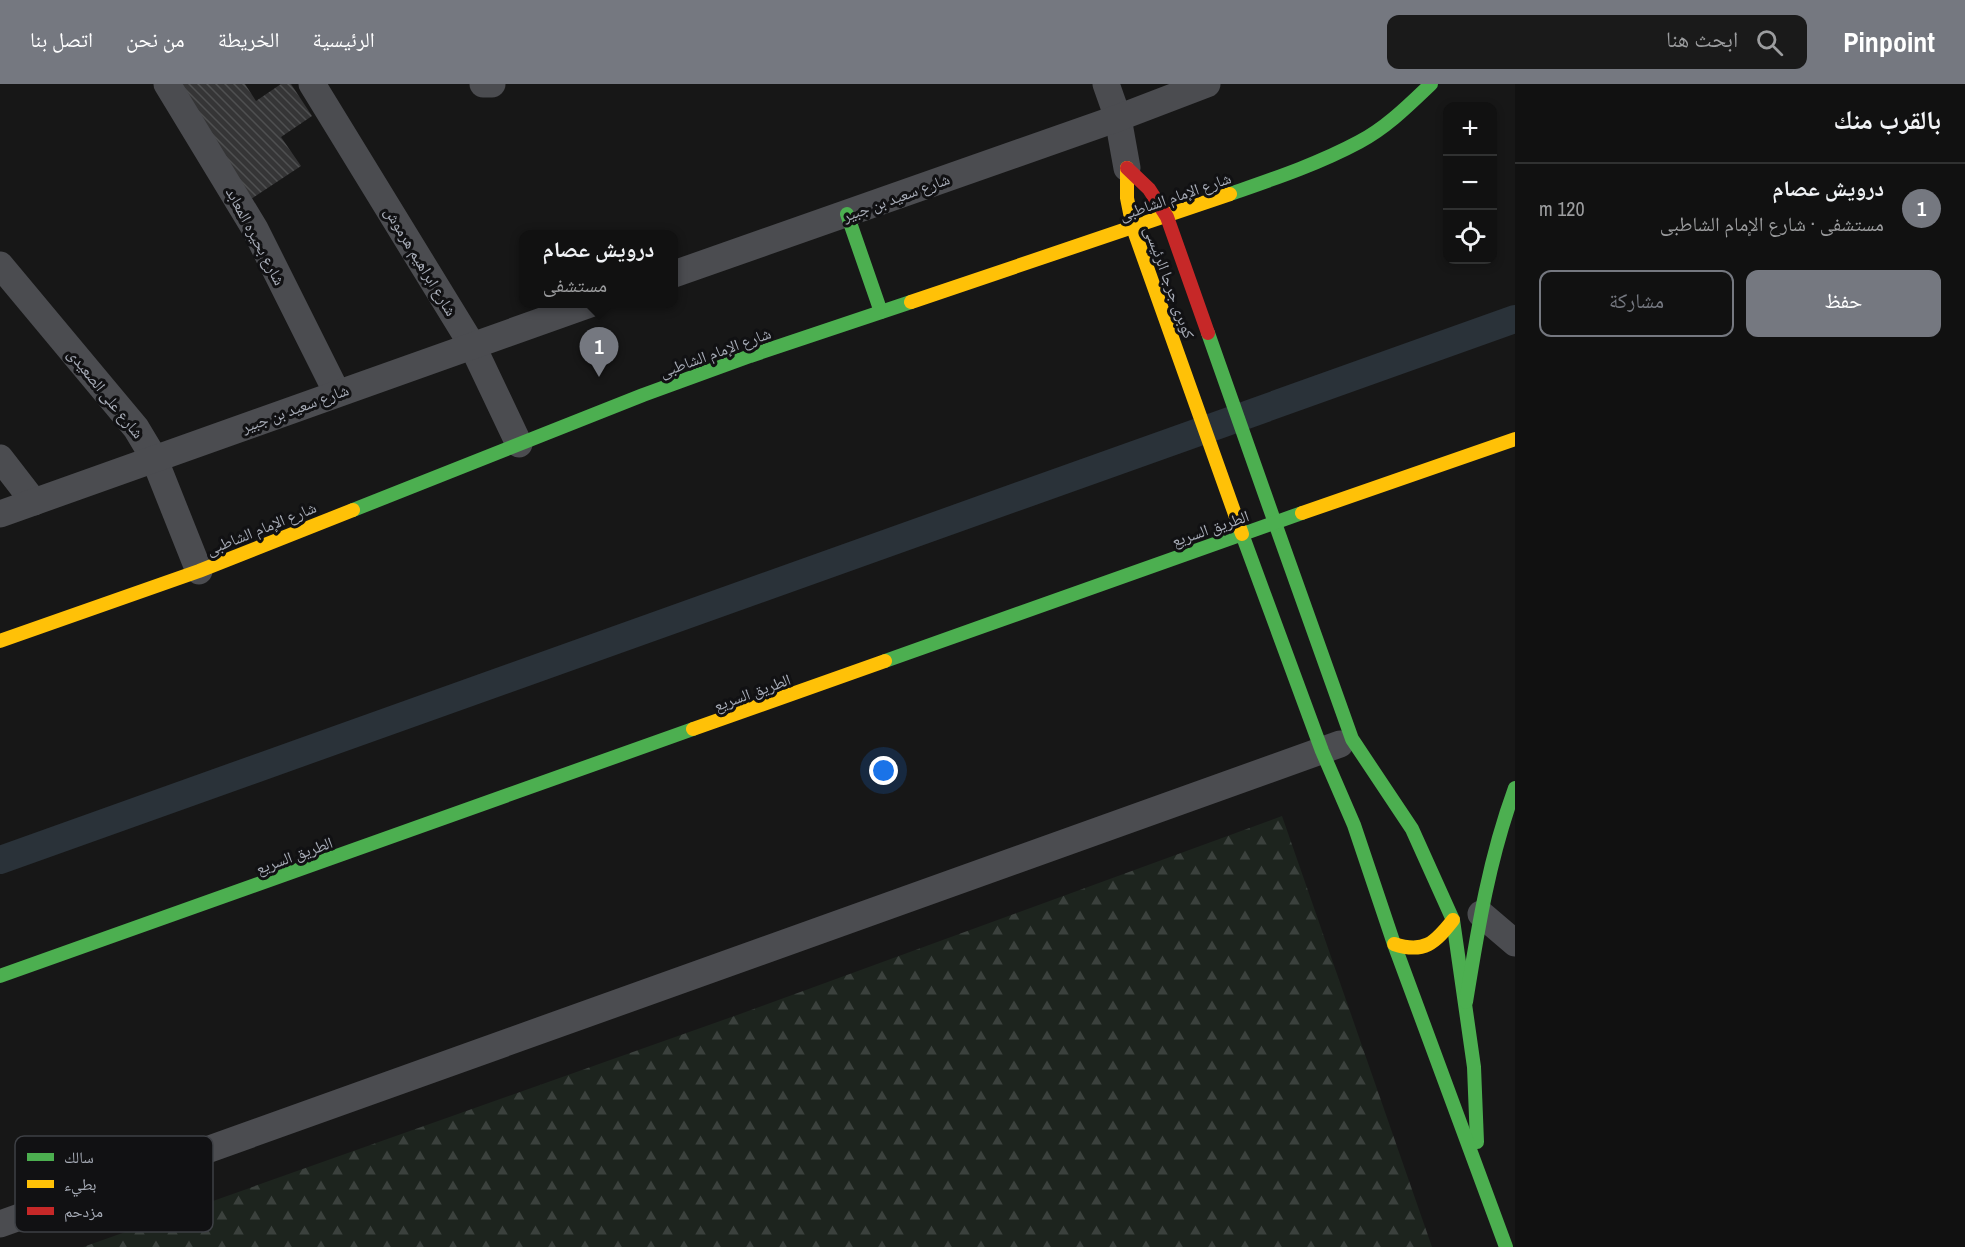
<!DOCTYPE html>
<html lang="ar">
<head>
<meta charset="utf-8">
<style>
  body { margin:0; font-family:"Archivo Narrow","Noto Naskh Arabic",sans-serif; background:#1a1a1a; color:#f1f3f6; direction:rtl }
  .controls { position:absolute; right:18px; top:18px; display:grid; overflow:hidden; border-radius:12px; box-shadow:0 3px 9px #0003 }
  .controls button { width:54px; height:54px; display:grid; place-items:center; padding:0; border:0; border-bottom:2px solid #303131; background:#111; color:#f1f3f6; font:30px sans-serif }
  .you { position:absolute; left:884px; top:687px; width:21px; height:21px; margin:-15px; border:4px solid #fff; border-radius:50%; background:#1a73e8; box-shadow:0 0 0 9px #1a73e833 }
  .badge { display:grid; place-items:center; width:39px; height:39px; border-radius:50%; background:#757880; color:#fff; font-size:20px; font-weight:700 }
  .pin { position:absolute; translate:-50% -50px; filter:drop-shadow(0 2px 3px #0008) }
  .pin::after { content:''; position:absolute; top:32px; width:21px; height:18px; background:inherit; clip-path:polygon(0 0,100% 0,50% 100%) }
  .popup { position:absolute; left:519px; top:146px; width:159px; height:78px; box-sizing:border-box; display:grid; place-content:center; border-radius:12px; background:#111; filter:drop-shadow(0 2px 4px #0005); font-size:20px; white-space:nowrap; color:#9c9d9f }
  .popup b { font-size:22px; color:#f1f3f6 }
  .popup::after { content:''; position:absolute; left:50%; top:100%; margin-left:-12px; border:12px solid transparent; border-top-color:#111 }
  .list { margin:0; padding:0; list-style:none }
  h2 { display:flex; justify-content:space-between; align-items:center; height:78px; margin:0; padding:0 24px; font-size:26px }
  h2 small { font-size:20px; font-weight:400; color:#9c9d9f }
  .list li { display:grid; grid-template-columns:39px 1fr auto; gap:18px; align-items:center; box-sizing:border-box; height:90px; padding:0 24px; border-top:2px solid #303131 }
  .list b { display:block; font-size:22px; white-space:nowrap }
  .list p { margin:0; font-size:20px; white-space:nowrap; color:#9c9d9f }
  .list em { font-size:20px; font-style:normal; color:#9c9d9f }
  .actions { display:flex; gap:12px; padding:18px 24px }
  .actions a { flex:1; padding:14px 0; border:2px solid #757880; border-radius:12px; text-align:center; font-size:21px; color:#757880 }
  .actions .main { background:#757880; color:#fff }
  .icon { flex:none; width:33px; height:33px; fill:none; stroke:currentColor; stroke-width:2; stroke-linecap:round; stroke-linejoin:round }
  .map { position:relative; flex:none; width:1515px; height:1163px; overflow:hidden; direction:ltr }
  header { display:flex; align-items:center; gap:36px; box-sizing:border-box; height:84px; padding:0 30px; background:#757880; color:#fff }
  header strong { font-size:28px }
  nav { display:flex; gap:33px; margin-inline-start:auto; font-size:21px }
  .search { width:420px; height:54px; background:#1a1a1a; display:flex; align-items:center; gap:15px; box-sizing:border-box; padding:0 21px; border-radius:12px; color:#9c9d9f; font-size:22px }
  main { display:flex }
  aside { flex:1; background:#111 }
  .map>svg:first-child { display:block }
  .forest { fill:url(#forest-firs) }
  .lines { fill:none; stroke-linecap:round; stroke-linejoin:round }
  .canal { stroke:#2a3239; stroke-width:28 }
  .building { fill:url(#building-back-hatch) }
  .street { stroke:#4b4c50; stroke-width:27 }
  .fast { stroke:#4caf50; stroke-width:14 }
  .slow { stroke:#ffc107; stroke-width:14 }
  .jam { stroke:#c62828; stroke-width:14 }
  .labels { text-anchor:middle; stroke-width:6; stroke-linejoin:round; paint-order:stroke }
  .street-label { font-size:16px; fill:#a8adb8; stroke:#111113 }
  .key { fill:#111113; stroke:#3e4045; stroke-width:1.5 }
  .key-label { font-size:16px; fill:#a8adb8 }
</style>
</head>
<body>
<header>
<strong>Pinpoint</strong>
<div class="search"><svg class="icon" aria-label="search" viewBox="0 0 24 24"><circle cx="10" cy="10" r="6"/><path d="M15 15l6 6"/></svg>ابحث هنا</div>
<nav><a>الرئيسية</a><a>الخريطة</a><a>من نحن</a><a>اتصل بنا</a></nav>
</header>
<main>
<aside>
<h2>بالقرب منك<small></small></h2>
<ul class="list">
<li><span class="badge">1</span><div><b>درويش عصام</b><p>مستشفى · شارع الإمام الشاطبى</p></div><em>120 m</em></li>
</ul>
<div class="actions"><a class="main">حفظ</a><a>مشاركة</a></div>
</aside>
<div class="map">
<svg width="1515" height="1163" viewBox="0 0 1515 1163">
  <defs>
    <pattern id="forest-firs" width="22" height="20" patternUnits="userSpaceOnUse" patternTransform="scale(1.5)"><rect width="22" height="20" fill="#1d241e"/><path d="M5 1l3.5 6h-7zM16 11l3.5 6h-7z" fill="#3b413d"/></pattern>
    <pattern id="building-back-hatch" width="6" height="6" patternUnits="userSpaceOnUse" patternTransform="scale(1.5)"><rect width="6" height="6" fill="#353536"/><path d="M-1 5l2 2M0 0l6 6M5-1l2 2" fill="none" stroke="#4f5051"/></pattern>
  </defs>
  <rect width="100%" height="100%" fill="#171717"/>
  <path class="forest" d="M1282,732L1432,1163H83L740,930Z"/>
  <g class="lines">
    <path class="canal" d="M0,776L1515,235"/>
  </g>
  <path class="building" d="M176,0H245L256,17L281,0H291L312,32L281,53L301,82L248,117Z"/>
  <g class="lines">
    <g class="street">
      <path d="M167,0L255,145L337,309"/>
      <path d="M312,0L472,261L519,360"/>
      <path d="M483,0H492"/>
      <path d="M1106,0L1118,34L1127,84"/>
      <path d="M0,181L136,344L154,374L199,487"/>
      <path d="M674,190L1118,34L1207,0"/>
      <path d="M0,374L34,418"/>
      <path d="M0,430L590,220"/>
      <path d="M1481,830L1515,859"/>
      <path d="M0,1140L1340,660"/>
    </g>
    <g class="fast">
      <path d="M1230,110C1273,95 1318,80 1359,58C1386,44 1409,21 1431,0"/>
      <path d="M847,130L881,228"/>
      <path d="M1208,249L1275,439"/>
      <path d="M353,426L643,311L750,272L911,218"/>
      <path d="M1275,439L1352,655L1412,745L1453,836L1474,983L1477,1058"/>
      <path d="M1242,450L1322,667L1354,741L1394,860L1506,1163"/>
      <path d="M885,577L1302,429"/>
      <path d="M0,892L693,645"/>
      <path d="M1466,918C1478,844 1489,775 1515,704"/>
    </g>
    <g class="slow">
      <path d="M1127,84V114L1133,144L1242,450"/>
      <path d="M911,218L1230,110"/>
      <path d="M1302,429L1515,355"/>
      <path d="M0,557L199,487L353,426"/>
      <path d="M693,645L885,577"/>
      <path d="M1394,860C1424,870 1435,859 1453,836"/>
    </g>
    <path class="jam" d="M1127,84L1149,105L1167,133L1208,249"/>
  </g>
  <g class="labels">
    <g class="street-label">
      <text transform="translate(1175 112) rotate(-19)" y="6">شارع الإمام الشاطبى</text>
      <text transform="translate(896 113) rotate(-20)" y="6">شارع سعيد بن جبير</text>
      <text transform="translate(256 152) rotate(62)" y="6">شارع بحيره المعابد</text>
      <text transform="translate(421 177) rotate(59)" y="6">شارع ابراهيم هرموش</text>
      <text transform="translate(1170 198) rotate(70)" y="6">كوبرى جرجا الرئيسى</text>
      <text transform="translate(715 268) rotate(-20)" y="6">شارع الإمام الشاطبى</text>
      <text transform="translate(106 309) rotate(51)" y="6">شارع على الصعيدى</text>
      <text transform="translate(295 324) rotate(-20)" y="6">شارع سعيد بن جبير</text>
      <text transform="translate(261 444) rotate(-22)" y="6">شارع الإمام الشاطبى</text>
      <text transform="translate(1210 444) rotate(-19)" y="6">الطريق السريع</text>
      <text transform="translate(752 608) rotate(-20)" y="6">الطريق السريع</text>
      <text transform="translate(294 771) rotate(-20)" y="6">الطريق السريع</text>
    </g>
  </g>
  <rect x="15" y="1052" width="198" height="96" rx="9" class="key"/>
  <rect x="27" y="1069" width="27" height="8" fill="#4caf50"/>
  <rect x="27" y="1096" width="27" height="8" fill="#ffc107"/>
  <rect x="27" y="1123" width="27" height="8" fill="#c62828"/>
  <g class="key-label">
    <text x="64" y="1079">سالك</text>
    <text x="64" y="1106">بطيء</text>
    <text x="64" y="1133">مزدحم</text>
  </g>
</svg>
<div class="controls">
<button>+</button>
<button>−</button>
<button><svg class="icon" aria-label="locate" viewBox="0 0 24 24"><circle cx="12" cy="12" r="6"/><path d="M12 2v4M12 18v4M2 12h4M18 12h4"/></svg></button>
</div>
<div class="you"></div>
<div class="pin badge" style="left:599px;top:293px">1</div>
<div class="popup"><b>درويش عصام</b>مستشفى</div>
</div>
</main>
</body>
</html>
